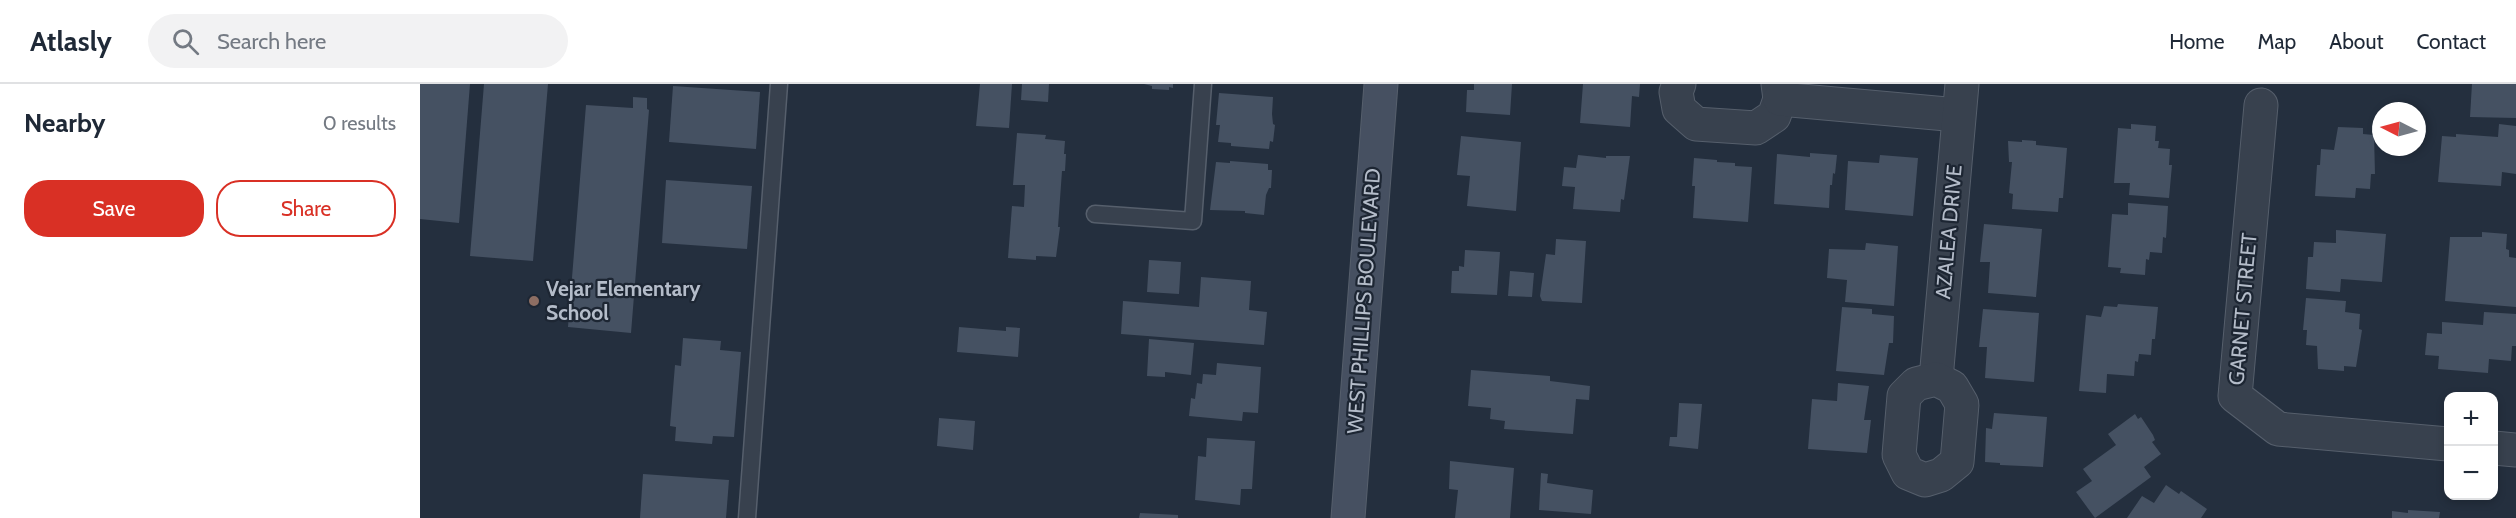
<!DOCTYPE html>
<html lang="en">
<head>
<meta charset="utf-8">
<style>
  body { margin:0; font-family:Cabin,sans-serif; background:#f2f2f3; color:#1f2937 }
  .controls { position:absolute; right:18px; bottom:18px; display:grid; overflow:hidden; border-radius:12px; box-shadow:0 3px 9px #0003 }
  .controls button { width:54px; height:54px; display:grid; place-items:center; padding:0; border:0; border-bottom:2px solid #e0e1e3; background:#fff; color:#1f2937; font:30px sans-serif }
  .compass { position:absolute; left:1952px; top:18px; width:54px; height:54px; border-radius:50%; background:#fff; box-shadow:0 3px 9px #0003; rotate:276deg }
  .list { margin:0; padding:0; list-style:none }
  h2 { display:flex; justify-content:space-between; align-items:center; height:78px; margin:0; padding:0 24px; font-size:26px }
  h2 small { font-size:20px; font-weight:400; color:#747a83 }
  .actions { display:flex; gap:12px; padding:18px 24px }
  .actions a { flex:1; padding:14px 0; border:2px solid #d93025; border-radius:24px; text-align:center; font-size:21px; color:#d93025 }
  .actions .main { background:#d93025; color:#fff }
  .icon { flex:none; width:33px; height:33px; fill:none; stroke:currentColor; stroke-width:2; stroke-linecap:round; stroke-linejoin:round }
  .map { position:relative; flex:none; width:2096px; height:434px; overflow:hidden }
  header { display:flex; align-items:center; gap:36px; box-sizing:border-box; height:84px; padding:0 30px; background:#fff; border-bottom:2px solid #e0e1e3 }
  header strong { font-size:28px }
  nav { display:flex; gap:33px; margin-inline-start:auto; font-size:21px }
  .search { width:420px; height:54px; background:#f2f2f3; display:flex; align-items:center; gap:15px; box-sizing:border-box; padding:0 21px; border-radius:33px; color:#747a83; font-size:22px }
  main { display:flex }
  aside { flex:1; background:#fff }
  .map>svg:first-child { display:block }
  .building { fill:#455162 }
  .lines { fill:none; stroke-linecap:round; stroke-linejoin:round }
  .lane-casing { stroke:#565f6c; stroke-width:19 }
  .street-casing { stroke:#565f6c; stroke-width:35 }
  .secondary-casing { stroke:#565f6c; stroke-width:35 }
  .lane { stroke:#38414e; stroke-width:16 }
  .street { stroke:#38414e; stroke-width:33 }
  .secondary { stroke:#465061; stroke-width:33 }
  .education-dot { fill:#8d6e63; stroke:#1d2633; stroke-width:2 }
  .labels { text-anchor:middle; stroke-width:4.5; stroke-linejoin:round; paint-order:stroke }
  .street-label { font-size:21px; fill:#b4bcc9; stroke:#1d2633 }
  .poi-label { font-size:21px; font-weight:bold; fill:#b4bcc9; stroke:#1d2633; text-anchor:start }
</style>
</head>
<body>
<header>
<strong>Atlasly</strong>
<div class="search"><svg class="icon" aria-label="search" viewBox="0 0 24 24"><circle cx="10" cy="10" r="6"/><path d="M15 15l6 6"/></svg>Search here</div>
<nav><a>Home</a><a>Map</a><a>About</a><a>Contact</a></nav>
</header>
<main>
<aside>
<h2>Nearby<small>0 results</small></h2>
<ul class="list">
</ul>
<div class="actions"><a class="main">Save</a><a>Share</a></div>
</aside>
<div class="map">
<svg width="2096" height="434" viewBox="0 0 2096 434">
  <rect width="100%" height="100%" fill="#242f3e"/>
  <g class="building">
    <path d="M0,0H50L39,139L0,135Z"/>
    <path d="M64,0H128L113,177L50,172Z"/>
    <path d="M560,0H592L589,44L556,42Z"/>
    <path d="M602,0H629L628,18L601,16Z"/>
    <path d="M724,0H753V4L749,3V6L732,5V2Z"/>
    <path d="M1054,0H1092L1090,31L1046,28L1047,6H1054Z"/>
    <path d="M1163,0H1220L1219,13L1212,12L1210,43L1160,39Z"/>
    <path d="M2052,0H2096V34L2050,33Z"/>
    <path d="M253,2L340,8L336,65L249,58Z"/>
    <path d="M799,9L853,13L852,30L853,40L855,41L853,58L850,57L849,65L811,62V59L798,58L800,41H796Z"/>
    <path d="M213,13L227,14V25L229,26L211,249L148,243L166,21L213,24Z"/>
    <path d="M1711,40L1736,42L1735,57H1739L1738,64L1750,65L1749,81H1752L1749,114L1709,111L1710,99H1694L1698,44L1711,45Z"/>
    <path d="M2079,40L2096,42V90L2082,88L2081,102L2018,98L2022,52L2036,53V50L2078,53Z"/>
    <path d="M1918,43L1943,44V50L1954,51L1955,90H1951L1950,105L1936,104L1935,114L1895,112L1897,81H1900L1901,65L1914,66Z"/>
    <path d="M597,49L626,51L625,55L645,57L644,70H646L645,87H642L638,143H640L636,173L616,172V176L588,174L592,122L604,123L605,101H593Z"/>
    <path d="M1041,52L1101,58L1096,127L1047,122L1050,92L1037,91Z"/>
    <path d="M1602,56L1616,57V61L1647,64L1643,114H1639L1638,128L1592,125L1593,110L1589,109L1592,78H1589L1588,57L1602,58Z"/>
    <path d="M1390,69L1417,71L1415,90L1413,89L1412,101H1410L1409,124L1354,120L1357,70L1390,73Z"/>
    <path d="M1158,71L1186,74V72H1210L1204,116L1201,115L1200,128L1153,125L1155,103L1142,102L1144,83L1156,84Z"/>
    <path d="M1460,71L1498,74L1493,132L1425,126L1428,77L1459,79Z"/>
    <path d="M1274,74L1297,76V78L1315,79V82L1332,83L1328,138L1273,134L1275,102H1272Z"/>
    <path d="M810,77L848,80V86H852L851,104H849L846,111L844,131L825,129V127L790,126L796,78L810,79Z"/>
    <path d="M246,96L332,102L327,165L242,159Z"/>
    <path d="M1708,119L1748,122L1746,154L1743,153L1742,169L1730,168L1729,176L1726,175L1725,191L1700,189L1701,184L1688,183L1692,130L1708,131Z"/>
    <path d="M1564,140L1622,145L1616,213L1568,209L1570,178H1560Z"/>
    <path d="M1916,146L1966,150L1962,198L1921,195L1920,208L1886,205L1888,173H1893L1894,158L1916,159Z"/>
    <path d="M2062,148L2087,150L2086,165L2089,166V173L2096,174V223L2025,217L2030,153H2062Z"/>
    <path d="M1136,155L1166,157L1162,219L1122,217L1120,212L1126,170L1135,171Z"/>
    <path d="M1446,159L1478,162L1474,222L1425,218L1427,196L1407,194L1409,165L1445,166Z"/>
    <path d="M1045,166L1080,168L1077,211L1031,209L1032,187H1039V182L1044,183Z"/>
    <path d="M729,176L761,178L759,210L727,208Z"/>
    <path d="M1090,187L1114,189L1112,213L1088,212Z"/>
    <path d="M781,193L831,197L829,226L847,228L844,261L701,250L703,217L779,223Z"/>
    <path d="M1886,214L1926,217L1925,228L1940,230L1939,245L1942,246L1936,283L1924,282V287L1898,285L1897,262L1886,261L1887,246H1883Z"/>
    <path d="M1698,220L1738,223L1735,255H1732L1731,271L1719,270L1718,278L1715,277L1714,292L1687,290L1686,309L1659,307L1666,231L1681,233L1684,222L1697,223Z"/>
    <path d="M1422,223L1452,225V230L1474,232L1473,259H1469L1464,291L1416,287Z"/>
    <path d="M1563,225L1619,229L1614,298L1565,294L1567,263H1559Z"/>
    <path d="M2064,228L2096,230V262H2092L2091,277L2069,275L2068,289L2018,285L2019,272L2005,271L2007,249L2022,250V238L2063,241Z"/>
    <path d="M539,243L586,247V243L600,244L598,273L537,268Z"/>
    <path d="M263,254L301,257L300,266L321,268L314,353L293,352L292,360L255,357L256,343L250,342L255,281L261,282Z"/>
    <path d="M729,255L774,259L771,291L745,288V293L727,292Z"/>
    <path d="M797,279L841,283L838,329L823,328L822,337L769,332L771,314L775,315L777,299L782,300L783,290L796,291Z"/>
    <path d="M1051,286L1130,292V297L1170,302L1169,316L1156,315L1153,350L1084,345L1085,337L1070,335L1071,324L1048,322Z"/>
    <path d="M1418,299L1449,302L1444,336H1451L1447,369L1388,365L1392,315L1417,317Z"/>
    <path d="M1259,319L1282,320L1278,365L1249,362L1250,353H1257Z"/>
    <path d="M1574,329L1627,333L1623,383L1580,381V379L1565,378L1566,344L1572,345Z"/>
    <path d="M1715,330L1718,335L1721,333L1733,351L1735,356L1732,358L1741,370L1724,383L1731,393L1675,434L1656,408L1672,397L1663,385L1696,361L1688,350Z"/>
    <path d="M519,334L555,337L553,366L517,362Z"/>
    <path d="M787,354L835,357L832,405H821L820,421L775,416L778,372L786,373Z"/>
    <path d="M1030,377L1094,384L1090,434H1035L1038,406L1029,405Z"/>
    <path d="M1121,389L1128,390L1127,399L1173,406L1171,430L1119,426Z"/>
    <path d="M223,390L309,396L306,434H220Z"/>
    <path d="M1746,401L1759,410L1761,407L1787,425L1781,434H1707L1722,412L1734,419Z"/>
    <path d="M1988,426L2020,428L2019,434H1972V427L1988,429Z"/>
    <path d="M720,429L758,431V434H719Z"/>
  </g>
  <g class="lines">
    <g class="lane-casing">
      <g id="lane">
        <path d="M675,130L773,137L783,0"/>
        <path d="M327,434L359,0"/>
      </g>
    </g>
    <g class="street-casing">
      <g id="street">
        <path d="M1259,0L1256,8L1259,25L1276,40L1336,44L1354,32L1360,15L1358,0"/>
        <path d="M1360,15L1538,31"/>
        <path d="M1841,21L1815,312L1858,345L2028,360"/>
        <path d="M1516,295L1542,0"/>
        <path d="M1516,295L1532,303L1542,320L1537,378L1521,391L1505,396L1488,389L1479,371L1484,312L1496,300Z"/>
        <path d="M2074,364L2096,366"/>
      </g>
    </g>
    <g class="secondary-casing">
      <path id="secondary" d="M928,434L961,0"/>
    </g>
    <use href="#lane" class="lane"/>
    <use href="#street" class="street"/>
    <use href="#secondary" class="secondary"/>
  </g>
  <circle class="education-dot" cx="114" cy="217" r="6"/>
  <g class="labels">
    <g class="street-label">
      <text transform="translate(1529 148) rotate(-85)" y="7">AZALEA DRIVE</text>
      <text transform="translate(944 217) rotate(-86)" y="7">WEST PHILLIPS BOULEVARD</text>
      <text transform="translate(1823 225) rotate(-85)" y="7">GARNET STREET</text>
    </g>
    <g class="poi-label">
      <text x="126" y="212">Vejar Elementary<tspan x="126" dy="24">School</tspan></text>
    </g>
  </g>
</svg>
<div class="controls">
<button>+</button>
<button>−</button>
</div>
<svg class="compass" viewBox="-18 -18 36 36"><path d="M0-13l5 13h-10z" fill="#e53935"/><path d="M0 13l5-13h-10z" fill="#747a83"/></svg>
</div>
</main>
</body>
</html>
